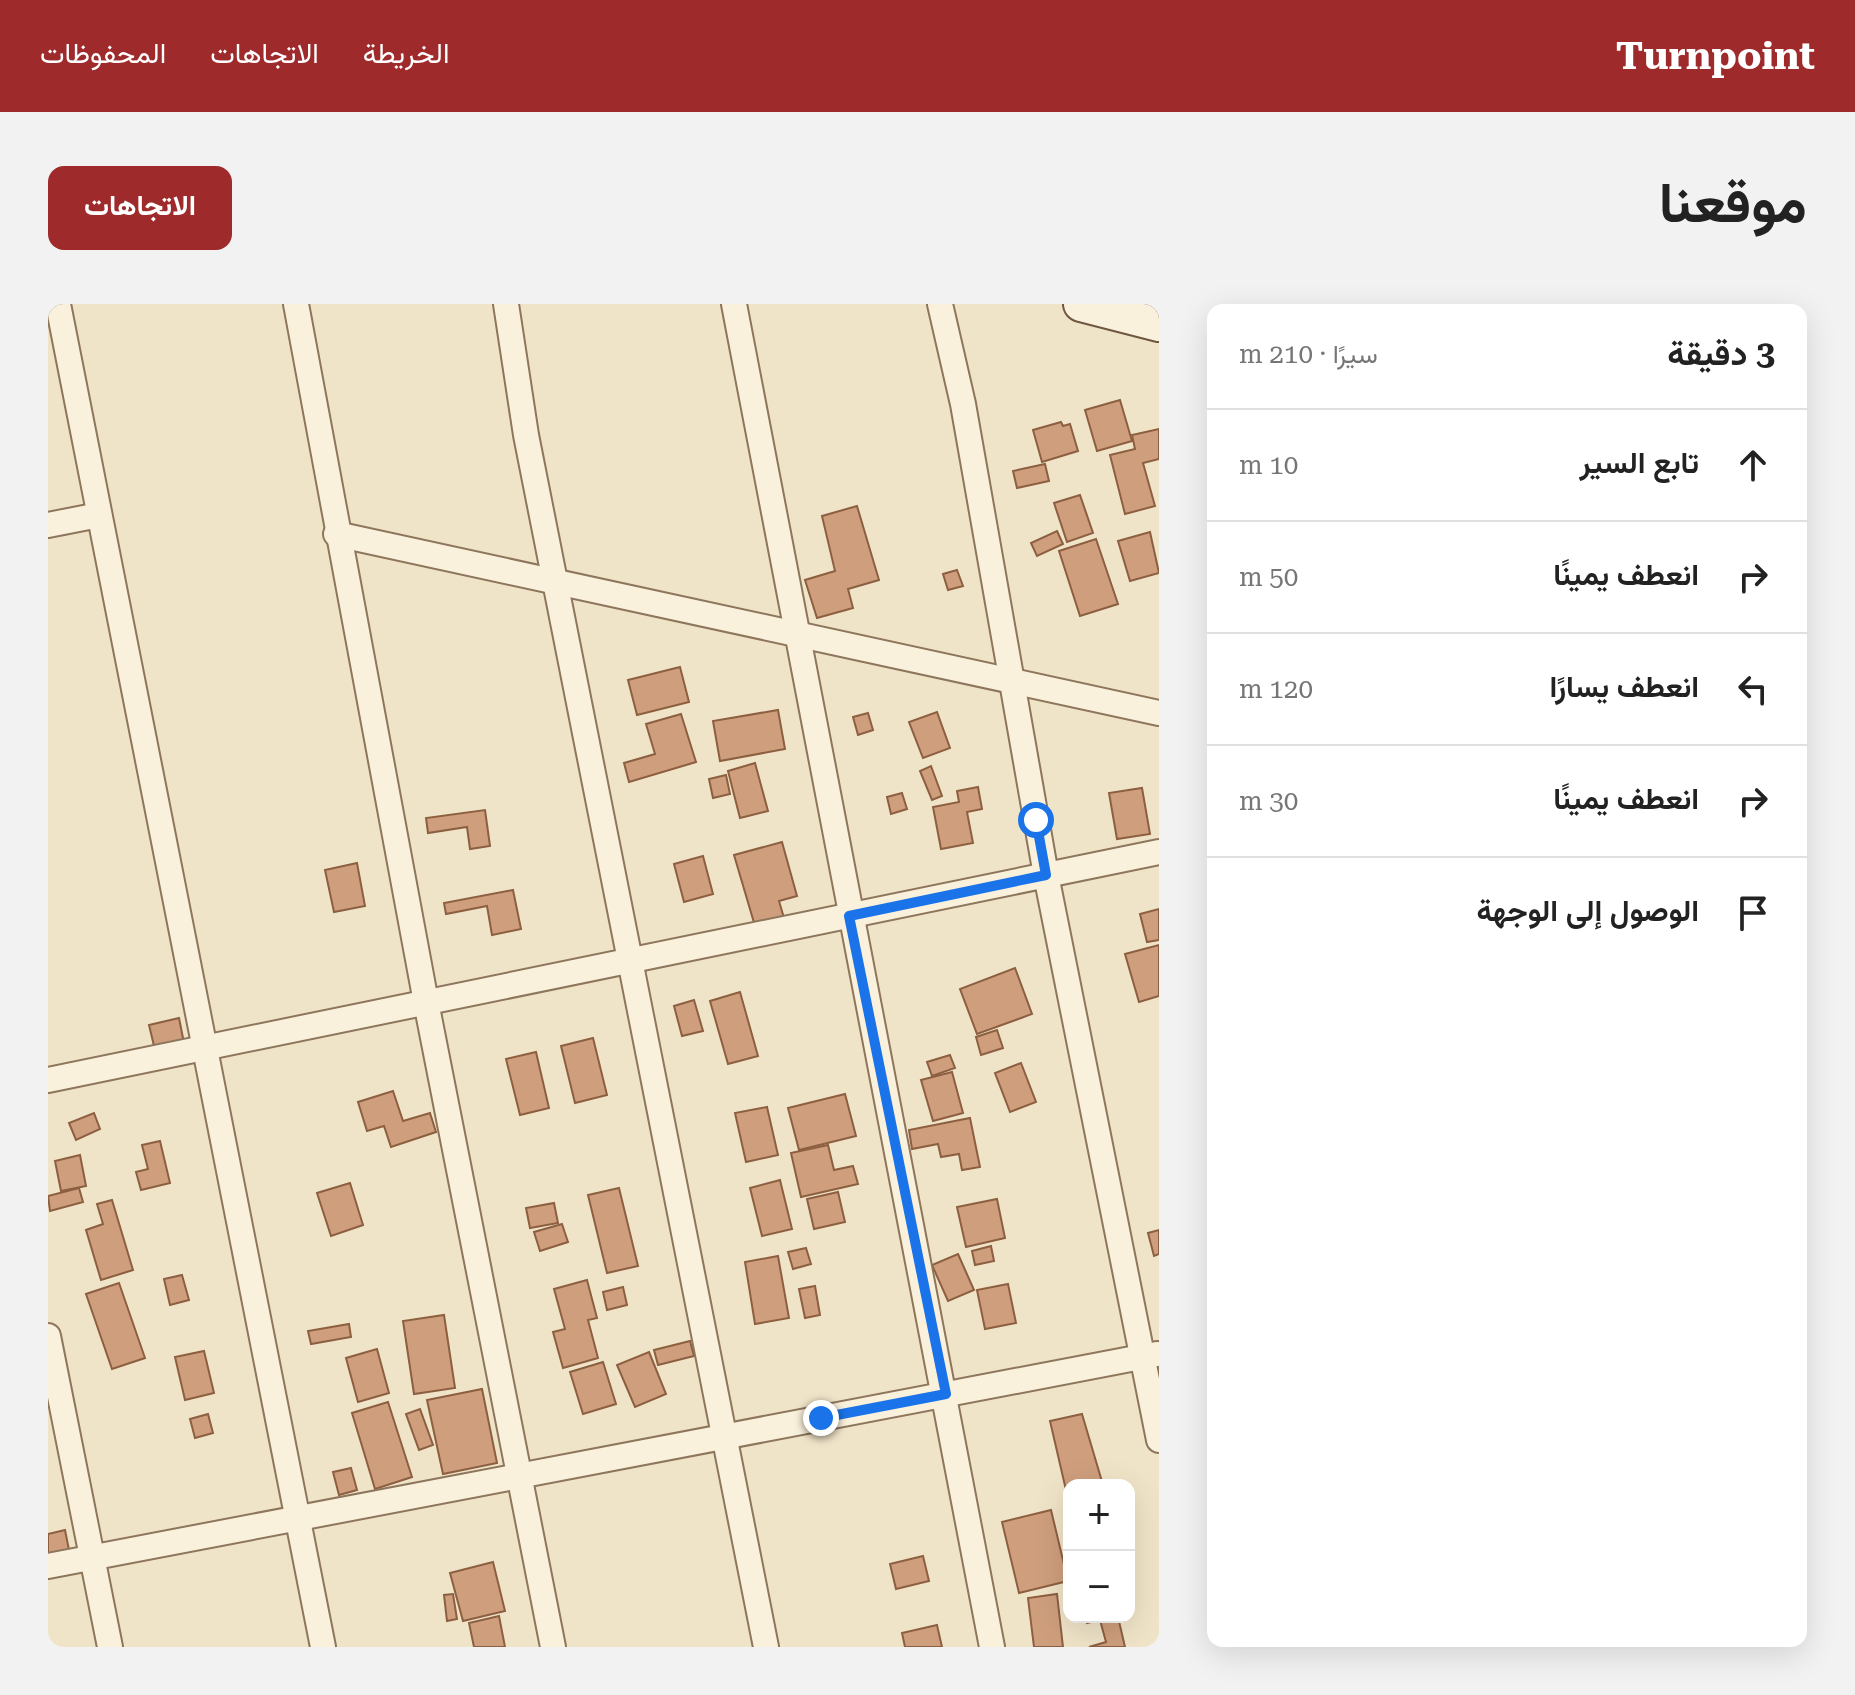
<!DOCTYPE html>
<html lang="ar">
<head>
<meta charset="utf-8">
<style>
  body { margin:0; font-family:"Roboto Serif",Vazirmatn,serif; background:#f2f2f2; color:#222; direction:rtl }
  .controls { position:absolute; right:24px; bottom:24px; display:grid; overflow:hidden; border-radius:16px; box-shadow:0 8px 32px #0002 }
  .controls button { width:72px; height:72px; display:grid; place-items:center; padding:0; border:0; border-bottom:2px solid #e0e0e0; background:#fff; color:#222; font:40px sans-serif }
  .stop { position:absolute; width:24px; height:24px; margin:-18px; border:6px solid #1a73e8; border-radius:50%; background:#fff }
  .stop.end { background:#1a73e8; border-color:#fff; box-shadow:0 2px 8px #0008 }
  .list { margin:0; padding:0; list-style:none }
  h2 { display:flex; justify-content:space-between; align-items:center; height:104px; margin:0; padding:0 32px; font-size:34px }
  h2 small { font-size:26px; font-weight:400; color:#767676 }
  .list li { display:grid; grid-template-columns:52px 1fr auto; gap:24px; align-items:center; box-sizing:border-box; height:112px; padding:0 32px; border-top:2px solid #e0e0e0 }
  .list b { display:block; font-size:30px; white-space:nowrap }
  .list em { font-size:26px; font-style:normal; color:#767676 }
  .icon { flex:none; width:44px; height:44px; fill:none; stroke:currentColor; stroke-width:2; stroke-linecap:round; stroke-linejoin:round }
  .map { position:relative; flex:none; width:1111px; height:1343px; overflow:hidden; direction:ltr; border-radius:16px }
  header { display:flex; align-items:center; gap:48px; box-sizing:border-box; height:112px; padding:0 40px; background:#9e2a2b; color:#fff }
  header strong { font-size:38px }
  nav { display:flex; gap:44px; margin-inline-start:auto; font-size:28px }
  .intro { display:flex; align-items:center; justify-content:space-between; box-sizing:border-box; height:192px; padding:0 48px }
  h1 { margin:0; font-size:56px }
  .button { padding:20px 36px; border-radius:16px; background:#9e2a2b; color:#fff; font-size:28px; font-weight:700 }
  main { display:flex; gap:48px; padding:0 48px }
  aside { flex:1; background:#fff; border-radius:16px; box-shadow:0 8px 32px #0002 }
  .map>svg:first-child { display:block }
  .building { fill:#cf9f7d; stroke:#8d5f41; stroke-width:2 }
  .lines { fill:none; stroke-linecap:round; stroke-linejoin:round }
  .street-casing { stroke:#8d765c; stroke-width:28 }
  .secondary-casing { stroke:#6f573f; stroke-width:38 }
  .street { stroke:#faf1dc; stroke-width:24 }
  .secondary { stroke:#faf1dc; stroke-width:34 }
  .route { stroke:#1a73e8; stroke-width:10 }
</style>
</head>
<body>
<header>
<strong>Turnpoint</strong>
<nav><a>الخريطة</a><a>الاتجاهات</a><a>المحفوظات</a></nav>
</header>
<div class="intro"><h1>موقعنا</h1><a class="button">الاتجاهات</a></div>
<main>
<aside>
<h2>3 دقيقة<small>سيرًا · 210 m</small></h2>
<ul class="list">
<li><svg class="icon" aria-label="ahead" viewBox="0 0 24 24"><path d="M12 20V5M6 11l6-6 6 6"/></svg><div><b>تابع السير</b></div><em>10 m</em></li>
<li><svg class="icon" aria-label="right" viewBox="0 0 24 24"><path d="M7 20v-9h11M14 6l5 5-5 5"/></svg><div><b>انعطف يمينًا</b></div><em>50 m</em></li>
<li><svg class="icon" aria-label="left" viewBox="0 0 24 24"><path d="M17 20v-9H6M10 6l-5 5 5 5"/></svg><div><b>انعطف يسارًا</b></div><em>120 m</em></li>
<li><svg class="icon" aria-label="right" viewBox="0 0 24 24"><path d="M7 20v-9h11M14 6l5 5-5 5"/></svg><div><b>انعطف يمينًا</b></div><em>30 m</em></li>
<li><svg class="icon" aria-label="arrive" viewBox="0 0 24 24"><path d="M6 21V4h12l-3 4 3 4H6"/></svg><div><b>الوصول إلى الوجهة</b></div></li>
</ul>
</aside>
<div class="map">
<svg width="1111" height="1343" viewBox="0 0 1111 1343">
  <rect width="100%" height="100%" fill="#f0e4c8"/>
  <g class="building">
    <path d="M1072,96L1084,137L1049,147L1037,106Z"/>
    <path d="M1013,118L1015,122L1022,120L1030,147L994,158L985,126Z"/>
    <path d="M1111,125V155L1095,159L1107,202L1077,210L1062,151L1087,145L1084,131Z"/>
    <path d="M997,160L1001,177L969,184L965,167Z"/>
    <path d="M1032,191L1045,229L1019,238L1006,199Z"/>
    <path d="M809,202L831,276L800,285L805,304L769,314L757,276L787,267L774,212Z"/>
    <path d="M1009,227L1015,240L989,252L983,239Z"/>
    <path d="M1102,228L1111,269L1082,277L1070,237Z"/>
    <path d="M1048,235L1070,300L1032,312L1011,247Z"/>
    <path d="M909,266L915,282L900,286L895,270Z"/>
    <path d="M632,363L641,398L589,411L580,376Z"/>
    <path d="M730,406L737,445L672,457L665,417Z"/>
    <path d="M889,408L902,444L875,454L861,418Z"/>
    <path d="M820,409L825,426L810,431L805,413Z"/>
    <path d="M633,410L648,458L581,478L576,459L607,450L598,420Z"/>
    <path d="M707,459L720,507L692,514L680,467Z"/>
    <path d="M883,462L894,492L884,496L872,467Z"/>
    <path d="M678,471L682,490L665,494L661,475Z"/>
    <path d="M930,483L934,505L919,508L925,539L893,545L885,503L911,498L909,487Z"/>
    <path d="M1094,484L1102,530L1069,535L1061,489Z"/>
    <path d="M854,489L859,505L843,510L839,493Z"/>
    <path d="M437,506L442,542L422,545L419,523L380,529L378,514Z"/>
    <path d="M734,538L749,592L731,597L736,614L707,622L686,551Z"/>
    <path d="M655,552L665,590L636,598L626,560Z"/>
    <path d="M309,559L317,602L286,608L277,566Z"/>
    <path d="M465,586L473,625L444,631L439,602L398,610L396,599Z"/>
    <path d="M1111,605V636L1099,638L1092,610Z"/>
    <path d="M1111,641V692L1091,698L1077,650Z"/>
    <path d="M967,664L984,710L929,730L912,685Z"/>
    <path d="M692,688L710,752L680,760L662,697Z"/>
    <path d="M646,696L655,727L634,732L626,702Z"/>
    <path d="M131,714L136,739L107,746L101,721Z"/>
    <path d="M949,726L955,744L933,751L928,733Z"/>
    <path d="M545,734L559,791L527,799L513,742Z"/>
    <path d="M488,748L501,804L472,811L458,755Z"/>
    <path d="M902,751L907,764L884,772L879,758Z"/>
    <path d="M973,759L988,798L962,808L947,769Z"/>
    <path d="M904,768L915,809L885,817L873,776Z"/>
    <path d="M345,787L355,817L382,809L388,828L343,843L336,822L319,827L310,798Z"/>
    <path d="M797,790L808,832L751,846L740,804Z"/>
    <path d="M719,803L730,851L698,858L687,809Z"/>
    <path d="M46,809L52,825L28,836L21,819Z"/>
    <path d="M922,814L932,863L914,866L911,850L893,853L890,840L864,845L861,826Z"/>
    <path d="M112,837L122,879L93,886L88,868L100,865L94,841Z"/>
    <path d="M780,841L786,866L805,862L810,880L753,893L743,849Z"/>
    <path d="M32,851L38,882L13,887L7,857Z"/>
    <path d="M732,876L744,925L714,932L702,884Z"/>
    <path d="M302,879L315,921L283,932L269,889Z"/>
    <path d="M31,884L35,898L2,907L0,892Z"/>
    <path d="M571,884L590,962L559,969L540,891Z"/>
    <path d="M790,888L797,918L766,925L759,895Z"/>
    <path d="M949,895L957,934L918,943L909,903Z"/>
    <path d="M64,896L85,966L53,976L38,926L55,920L49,900Z"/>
    <path d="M506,899L510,919L482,924L478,904Z"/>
    <path d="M514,920L520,938L492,947L486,928Z"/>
    <path d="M1111,926V950L1106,952L1100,929Z"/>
    <path d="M943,942L946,957L927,961L924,947Z"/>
    <path d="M758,944L763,960L745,965L740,948Z"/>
    <path d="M910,950L926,986L900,997L884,961Z"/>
    <path d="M730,952L741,1014L707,1020L697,958Z"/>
    <path d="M134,971L141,996L122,1001L116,975Z"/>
    <path d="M539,976L549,1014L540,1016L550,1054L515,1064L505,1028L517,1025L506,985Z"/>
    <path d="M71,979L97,1054L64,1065L38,990Z"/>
    <path d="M960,980L968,1019L937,1025L929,986Z"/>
    <path d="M767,982L772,1011L757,1014L751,985Z"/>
    <path d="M575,983L579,1001L559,1006L555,988Z"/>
    <path d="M396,1011L407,1084L366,1090L355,1017Z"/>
    <path d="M301,1020L303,1033L263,1040L260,1027Z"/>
    <path d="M642,1037L646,1052L610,1061L606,1046Z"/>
    <path d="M329,1045L341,1089L310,1098L298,1054Z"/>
    <path d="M156,1047L166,1089L137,1096L127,1053Z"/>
    <path d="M601,1048L618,1090L587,1103L569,1061Z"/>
    <path d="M555,1058L568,1100L535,1110L522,1068Z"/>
    <path d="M434,1085L449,1159L395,1170L379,1096Z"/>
    <path d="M340,1098L364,1173L327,1185L304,1109Z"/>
    <path d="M372,1105L385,1141L371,1146L358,1110Z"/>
    <path d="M160,1110L165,1129L147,1134L142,1115Z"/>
    <path d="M1034,1110L1055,1181H1021V1199L1002,1117Z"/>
    <path d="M303,1164L309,1186L291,1191L285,1168Z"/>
    <path d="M1003,1206L1020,1277L971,1289L954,1218Z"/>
    <path d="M17,1226L22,1251L0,1256V1230Z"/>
    <path d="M875,1252L881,1277L848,1285L842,1260Z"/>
    <path d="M445,1258L457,1307L415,1317L402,1269Z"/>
    <path d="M405,1290L409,1315L399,1317L396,1291Z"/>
    <path d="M1009,1290L1015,1343H986L980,1294Z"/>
    <path d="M451,1312L457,1343H426L421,1319Z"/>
    <path d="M1038,1313H1070L1077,1343H1041L1058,1338L1052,1316L1039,1319Z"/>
    <path d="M889,1321L894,1343H857L854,1329Z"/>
  </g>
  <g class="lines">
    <g class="street-casing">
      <g id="street">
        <path d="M10,0L275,1343"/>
        <path d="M248,0L378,698L505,1343"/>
        <path d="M458,0L478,131L718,1343"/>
        <path d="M686,0L944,1343"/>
        <path d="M892,0L915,100L998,571L1111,1136"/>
        <path d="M0,221L51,211"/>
        <path d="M288,230L1111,409"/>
        <path d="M0,776L1111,548"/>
        <path d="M0,1032L62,1343"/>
        <path d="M0,1262L1109,1050"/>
      </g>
    </g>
    <g class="secondary-casing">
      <path id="secondary" d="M1033,0L1111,20"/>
    </g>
    <use href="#street" class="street"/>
    <use href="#secondary" class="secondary"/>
  </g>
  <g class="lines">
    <path class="route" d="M773,1114L898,1090L801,612L998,571L988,516"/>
  </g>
</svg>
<div class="controls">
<button>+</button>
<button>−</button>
</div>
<div class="stop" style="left:988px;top:516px"></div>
<div class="stop end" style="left:773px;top:1114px"></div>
</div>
</main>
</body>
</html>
